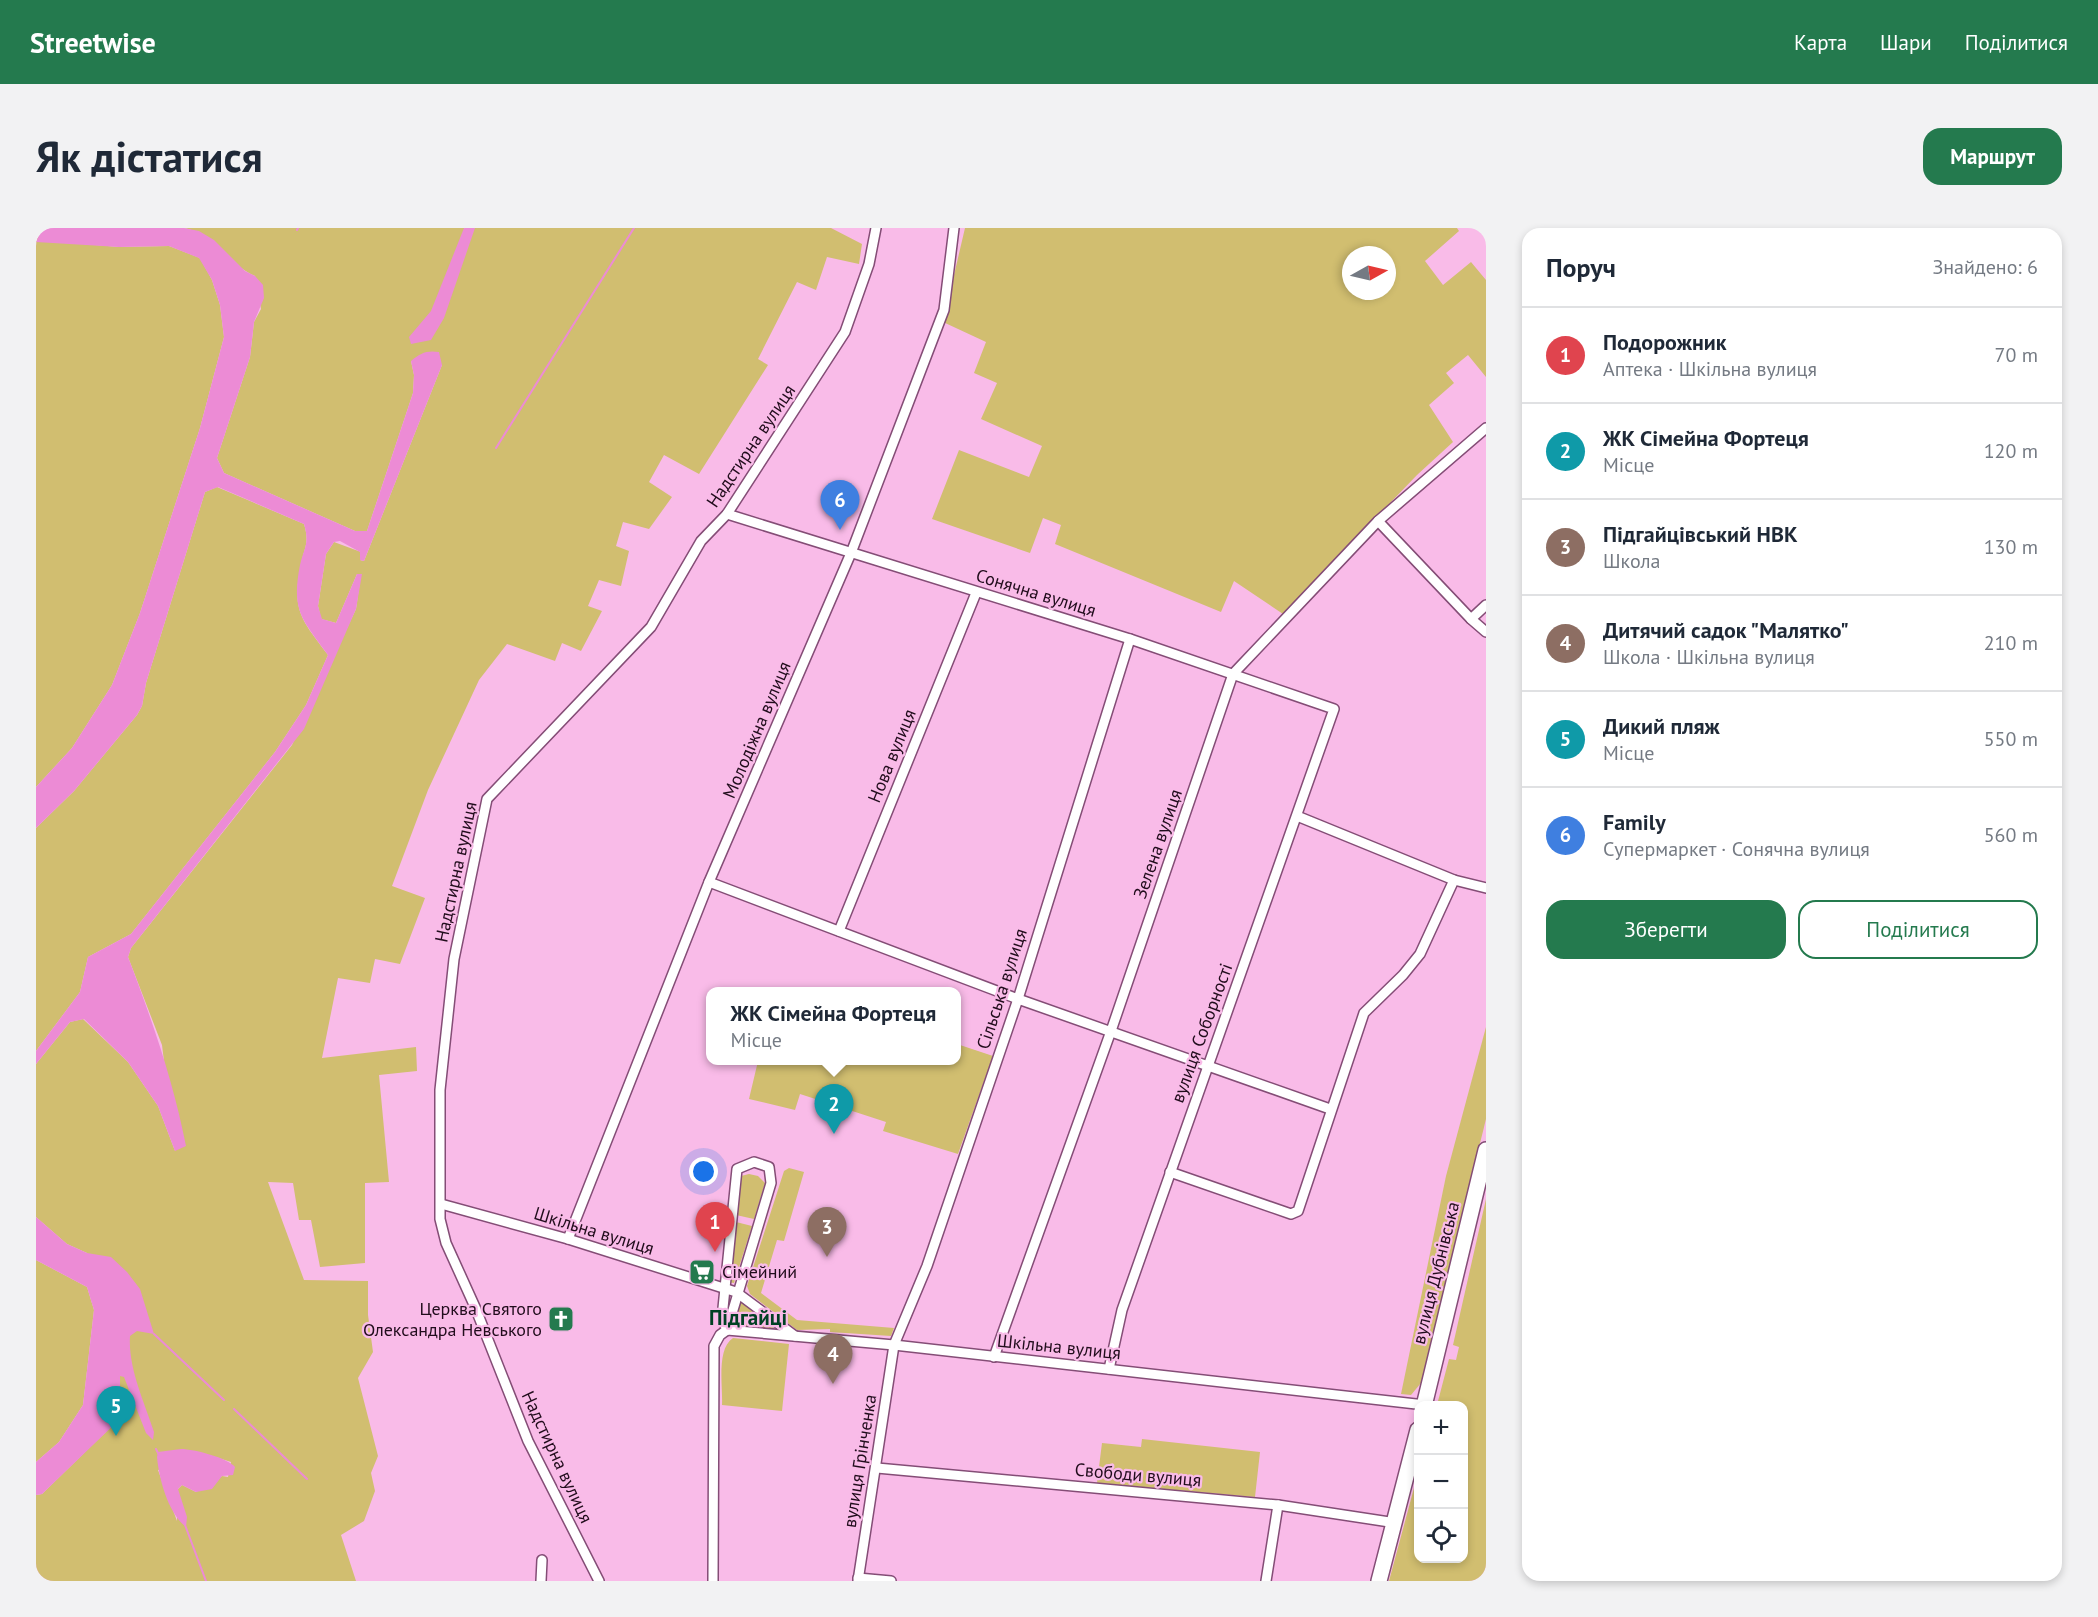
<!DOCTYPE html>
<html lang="uk">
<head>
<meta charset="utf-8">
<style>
  body { margin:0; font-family:"PT Sans",sans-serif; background:#f2f2f3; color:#1f2937 }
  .controls { position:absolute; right:18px; bottom:18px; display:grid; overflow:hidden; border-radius:12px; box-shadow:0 3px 9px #0003 }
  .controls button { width:54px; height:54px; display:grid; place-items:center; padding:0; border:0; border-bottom:2px solid #e0e1e3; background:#fff; color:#1f2937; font:30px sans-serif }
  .compass { position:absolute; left:1306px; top:18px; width:54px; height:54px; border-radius:50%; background:#fff; box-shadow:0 3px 9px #0003; rotate:82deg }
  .you { position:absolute; left:668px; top:944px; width:21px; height:21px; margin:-15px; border:4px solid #fff; border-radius:50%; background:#1a73e8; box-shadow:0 0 0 9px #1a73e833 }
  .badge { display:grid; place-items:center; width:39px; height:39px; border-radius:50%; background:#247a4e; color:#fff; font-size:20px; font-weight:700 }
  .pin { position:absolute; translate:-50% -50px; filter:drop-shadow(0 2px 3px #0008) }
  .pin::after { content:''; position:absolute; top:32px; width:21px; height:18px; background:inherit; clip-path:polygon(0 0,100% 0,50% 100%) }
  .popup { position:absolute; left:670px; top:759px; width:255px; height:78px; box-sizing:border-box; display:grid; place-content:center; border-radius:12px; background:#fff; filter:drop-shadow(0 2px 4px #0005); font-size:20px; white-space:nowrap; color:#747a83 }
  .popup b { font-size:22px; color:#1f2937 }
  .popup::after { content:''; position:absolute; left:50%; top:100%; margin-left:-12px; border:12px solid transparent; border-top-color:#fff }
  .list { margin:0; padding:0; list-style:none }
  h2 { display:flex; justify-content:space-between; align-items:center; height:78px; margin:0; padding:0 24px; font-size:26px }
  h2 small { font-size:20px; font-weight:400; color:#747a83 }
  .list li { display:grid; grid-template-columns:39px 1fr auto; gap:18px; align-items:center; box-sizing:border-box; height:96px; padding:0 24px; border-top:2px solid #e0e1e3 }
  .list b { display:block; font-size:22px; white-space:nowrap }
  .list p { margin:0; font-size:20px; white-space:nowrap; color:#747a83 }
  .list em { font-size:20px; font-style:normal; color:#747a83 }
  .actions { display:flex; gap:12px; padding:18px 24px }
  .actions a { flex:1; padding:14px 0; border:2px solid #247a4e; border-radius:18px; text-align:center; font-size:21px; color:#247a4e }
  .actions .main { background:#247a4e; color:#fff }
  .icon { flex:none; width:33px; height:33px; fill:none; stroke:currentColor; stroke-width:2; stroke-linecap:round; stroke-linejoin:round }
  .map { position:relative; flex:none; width:1450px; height:1353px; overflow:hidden; border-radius:18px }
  header { display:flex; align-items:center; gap:36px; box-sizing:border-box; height:84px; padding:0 30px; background:#247a4e; color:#fff }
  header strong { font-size:28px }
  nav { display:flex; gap:33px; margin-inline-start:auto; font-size:21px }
  .intro { display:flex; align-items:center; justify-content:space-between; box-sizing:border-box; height:144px; padding:0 36px }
  h1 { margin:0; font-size:42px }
  .button { padding:15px 27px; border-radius:18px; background:#247a4e; color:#fff; font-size:21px; font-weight:700 }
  main { display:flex; gap:36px; padding:0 36px }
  aside { flex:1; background:#fff; border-radius:18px; box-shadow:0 3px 9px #0003 }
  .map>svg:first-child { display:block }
  .green { fill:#d1be70; fill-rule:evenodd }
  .water { fill:#ec8bd5 }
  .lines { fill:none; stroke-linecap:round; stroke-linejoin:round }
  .stream { stroke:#ec8bd5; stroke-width:2 }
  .minor-casing { stroke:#844d76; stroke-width:12 }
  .trunk-casing { stroke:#844d76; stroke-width:18 }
  .minor { stroke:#fff; stroke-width:9 }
  .trunk { stroke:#fff; stroke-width:15 }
  .labels { text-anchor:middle; stroke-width:4.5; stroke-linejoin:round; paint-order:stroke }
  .street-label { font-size:18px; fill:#210c1c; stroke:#f9bbe8 }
  .poi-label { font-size:18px; fill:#210c1c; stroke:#f9bbe8; text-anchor:start }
  .quarter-label { font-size:21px; font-weight:bold; fill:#004124; stroke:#f9bbe8 }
</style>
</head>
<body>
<header>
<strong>Streetwise</strong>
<nav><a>Карта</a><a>Шари</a><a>Поділитися</a></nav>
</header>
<div class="intro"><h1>Як дістатися</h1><a class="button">Маршрут</a></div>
<main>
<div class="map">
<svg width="1450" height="1353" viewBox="0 0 1450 1353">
  <rect width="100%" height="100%" fill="#f9bbe8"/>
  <g class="green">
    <path d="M148,0H795L826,16L823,36L791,29L780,62L761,54L722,131L732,137L663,246L628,227L613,254L636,269L613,301L587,294L580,318L593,323L585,358L563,352L552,378L566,383L545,423L526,415L519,433L471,416L443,452L392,562L356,658L389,670L364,736L339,731L334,755L302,750L286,830L380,819L381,843L343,847L353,954L329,955V1035L284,1039L275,992H263L257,955L232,954L268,1052L332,1053V1087L337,1124L322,1150L342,1228L335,1245L339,1263L328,1293L305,1307L320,1353H0V1267L6,1266L83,1191L51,1025L31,1016L0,989V836L34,794L47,791L92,834L122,878L139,923L126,817L92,729L95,720L256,517L320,381L325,346H321L300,395L285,391L282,378L290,326L298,314L325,324L324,332L328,333L406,137L375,133L378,147L377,165L331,303H319L188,245L181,230L214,129L218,94L225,81L219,48C189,35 187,9 148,0ZM173,1227L195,1234L192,1249L186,1248L160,1264L146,1257L142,1261L141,1293L122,1242Z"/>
    <path d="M929,0H1421L1423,3L1389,33L1407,57L1435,34L1450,52V149L1432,127L1410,145L1418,155L1393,177L1417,214L1381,247L1247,386L1198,353L1185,384L1019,316L1025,297L1007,290L994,325L896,291L923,222L993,249L1006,218L945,191L961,155L938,145L950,114L907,94ZM1315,27H1351V63H1315Z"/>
    <path d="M0,8L14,13L83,19L133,18L164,30L176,52L184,77L188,109L164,200L104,385L76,457L36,520L0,559Z"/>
    <path d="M181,259L268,296C274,316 268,319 265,337C255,383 266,392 292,427L270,477L239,524L95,706L52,729L44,764L0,823V600L38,563L101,487L106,478L110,455L169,264Z"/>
    <path d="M1450,799V891L1385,1155L1375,1167L1365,1166L1410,948Z"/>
    <path d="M921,816L957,828L922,926L847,903L850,894L764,866L759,882L713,871L722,833L921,832Z"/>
    <path d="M753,940L768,944L748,1013L741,1012L725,1065L761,1092L858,1100L855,1108L794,1104V1101L761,1102L714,1066L711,1058L748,943Z"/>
    <path d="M713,946L722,948L729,955L718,991L700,987L705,948Z"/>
    <path d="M1450,971V1353H1353L1382,1245V1330H1428V1178L1401,1177L1413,1131L1420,1132L1423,1119L1417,1117Z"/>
    <path d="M700,994L716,998L698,1055L692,1054Z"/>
    <path d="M0,1032L51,1059L58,1082L47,1177L23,1214L0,1234Z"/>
    <path d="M706,1074L738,1098L737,1101L704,1098L697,1090L701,1076Z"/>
    <path d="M697,1110L753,1116L746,1183L686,1177C687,1159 680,1121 697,1110Z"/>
    <path d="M1106,1211L1224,1224L1219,1269L1061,1255L1066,1215L1105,1219Z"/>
  </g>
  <g class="water">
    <path d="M0,0H148L163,3L178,12L209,43L219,48L227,57L228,70L218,94L214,129L181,230L188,245L319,303H331L377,165L378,147L375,133C384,125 391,122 403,124L406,137L328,333L324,332V324L304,313L298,314L290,326L282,378L286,391L300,395L321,346H326L320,381L268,501L95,720L92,729C116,792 137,852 150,918L139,923L122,878L92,834L48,791L34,794L0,836V823L44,764L52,729L95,706L239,524L270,477L292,427C266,391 255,383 264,337C268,319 274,316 268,296L182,259L169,264L110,455L106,478L101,487L38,563L0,600V559L36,520L76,457L104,385L164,200L188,109L184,77L176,52L163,30L133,18L83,19L0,14Z"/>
    <path d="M428,0H439L408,90L395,112L375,116L373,109L395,83Z"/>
    <path d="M0,989L31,1016L51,1025L75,1029L91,1044L104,1061L118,1106L101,1103L94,1108C92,1140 108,1173 118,1204L117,1212L110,1205L88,1149L84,1148V1191L6,1266L0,1267V1234L23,1214L47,1177L58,1082L51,1059L0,1032Z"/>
    <path d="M145,1221C158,1221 192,1230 199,1239L197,1247L186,1248L176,1261L160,1264L146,1257L142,1261L151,1289L150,1299C132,1285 123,1251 121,1229L122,1224Z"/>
  </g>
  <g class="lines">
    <g class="stream">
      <path d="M261,2L262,0"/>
      <path d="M460,220L598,0"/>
      <path d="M118,1106L188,1172"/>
      <path d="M198,1181L271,1251"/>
      <path d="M120,1221L123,1227"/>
      <path d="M149,1297L170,1353"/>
    </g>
    <g class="minor-casing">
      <g id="minor">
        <path d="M691,286L1094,411L1298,481L1086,1082L1073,1141"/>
        <path d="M1342,293L1435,391L1450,404"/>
        <path d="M1435,391L1450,377"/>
        <path d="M1261,588L1418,652L1450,660"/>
        <path d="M673,654L982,771L1294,881"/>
        <path d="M803,703L940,365"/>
        <path d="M718,934L733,939L735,955L691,1102L686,1090L701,941Z"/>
        <path d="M1134,944L1255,986L1262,983L1328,785L1367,747L1384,726L1418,652"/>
        <path d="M405,976L532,1011L700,1064L759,1108"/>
        <path d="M532,1011L673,654L815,325L908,82L918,0"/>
        <path d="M691,1102L858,1117L1389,1177"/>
        <path d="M958,1129L1075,803L1197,446L1342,293L1450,200"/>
        <path d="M841,1240L1242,1277L1360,1295"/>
        <path d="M822,1350L855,1353"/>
        <path d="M505,1353L506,1332"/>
        <path d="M563,1353L492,1213L439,1079L410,1015L404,991V862L418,731L451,571L615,399L665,313L691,286L809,104L833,36L840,0"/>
        <path d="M677,1353L678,1118L684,1107L691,1102"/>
        <path d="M822,1353L858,1117L891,1038L982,771L1094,411"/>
        <path d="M1230,1353L1242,1277"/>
      </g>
    </g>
    <g class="trunk-casing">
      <g id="trunk">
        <path d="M1388,1178L1450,922"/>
        <path d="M1343,1353L1382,1202"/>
      </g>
    </g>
    <use href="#minor" class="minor"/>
    <use href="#trunk" class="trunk"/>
  </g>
  <defs>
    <g id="supermarket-square" transform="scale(1.35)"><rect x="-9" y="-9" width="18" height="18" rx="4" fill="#247a4e" stroke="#f9bbe8"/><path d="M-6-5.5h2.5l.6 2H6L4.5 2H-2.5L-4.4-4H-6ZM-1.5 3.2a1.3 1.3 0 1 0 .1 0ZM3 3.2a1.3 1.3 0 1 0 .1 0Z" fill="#fff"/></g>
    <g id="church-square" transform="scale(1.35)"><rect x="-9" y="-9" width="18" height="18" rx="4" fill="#247a4e" stroke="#f9bbe8"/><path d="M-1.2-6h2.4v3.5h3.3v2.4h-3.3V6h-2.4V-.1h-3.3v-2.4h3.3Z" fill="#fff"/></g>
  </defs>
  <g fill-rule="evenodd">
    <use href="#supermarket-square" x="666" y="1044"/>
    <use href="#church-square" x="525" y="1091"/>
  </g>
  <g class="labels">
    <g class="street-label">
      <text transform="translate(715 218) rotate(-56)" y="6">Надстирна вулиця</text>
      <text transform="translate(1000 365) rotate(17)" y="6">Сонячна вулиця</text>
      <text transform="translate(721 502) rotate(-67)" y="6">Молодіжна вулиця</text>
      <text transform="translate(856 528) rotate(-68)" y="6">Нова вулиця</text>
      <text transform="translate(1122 616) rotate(-71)" y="6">Зелена вулиця</text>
      <text transform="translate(420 644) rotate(-78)" y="6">Надстирна вулиця</text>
      <text transform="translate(966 761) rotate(-72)" y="6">Сільська вулиця</text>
      <text transform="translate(1166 805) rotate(-70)" y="6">вулиця Соборності</text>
      <text transform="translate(558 1003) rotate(17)" y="6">Шкільна вулиця</text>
      <text transform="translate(1400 1045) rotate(-76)" y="6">вулиця Дубнівська</text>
      <text transform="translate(1023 1119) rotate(6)" y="6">Шкільна вулиця</text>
      <text transform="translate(521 1229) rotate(65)" y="6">Надстирна вулиця</text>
      <text transform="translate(824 1233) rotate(-81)" y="6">вулиця Грінченка</text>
      <text transform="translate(1102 1247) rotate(5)" y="6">Свободи вулиця</text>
    </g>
    <g class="poi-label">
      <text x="686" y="1050">Сімейний</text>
      <text x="506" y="1087" text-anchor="end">Церква Святого<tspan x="506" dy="21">Олександра Невського</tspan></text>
    </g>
    <g class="quarter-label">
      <text x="712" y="1097">Підгайці</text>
    </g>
  </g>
</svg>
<div class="controls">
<button>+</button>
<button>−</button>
<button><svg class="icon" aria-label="locate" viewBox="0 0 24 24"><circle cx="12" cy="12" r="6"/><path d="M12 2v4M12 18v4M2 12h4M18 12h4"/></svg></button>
</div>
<svg class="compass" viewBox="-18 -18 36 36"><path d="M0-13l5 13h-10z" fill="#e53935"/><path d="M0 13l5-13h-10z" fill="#747a83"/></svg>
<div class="you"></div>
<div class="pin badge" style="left:679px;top:1024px;background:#e0444e">1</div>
<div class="pin badge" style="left:798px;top:906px;background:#0f9aa8">2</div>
<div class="popup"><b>ЖК Сімейна Фортеця</b>Місце</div>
<div class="pin badge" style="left:791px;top:1029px;background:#8d6e63">3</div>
<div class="pin badge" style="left:797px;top:1156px;background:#8d6e63">4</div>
<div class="pin badge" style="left:80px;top:1208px;background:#0f9aa8">5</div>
<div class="pin badge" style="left:804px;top:302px;background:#3f7fe0">6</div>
</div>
<aside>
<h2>Поруч<small>Знайдено: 6</small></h2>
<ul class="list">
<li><span class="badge" style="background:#e0444e">1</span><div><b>Подорожник</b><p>Аптека · Шкільна вулиця</p></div><em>70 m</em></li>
<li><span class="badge" style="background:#0f9aa8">2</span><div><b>ЖК Сімейна Фортеця</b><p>Місце</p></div><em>120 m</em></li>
<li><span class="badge" style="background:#8d6e63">3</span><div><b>Підгайцівський НВК</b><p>Школа</p></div><em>130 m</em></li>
<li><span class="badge" style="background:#8d6e63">4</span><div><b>Дитячий садок &quot;Малятко&quot;</b><p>Школа · Шкільна вулиця</p></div><em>210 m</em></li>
<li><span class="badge" style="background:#0f9aa8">5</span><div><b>Дикий пляж</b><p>Місце</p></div><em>550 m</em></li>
<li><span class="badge" style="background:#3f7fe0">6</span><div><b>Family</b><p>Супермаркет · Сонячна вулиця</p></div><em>560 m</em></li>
</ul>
<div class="actions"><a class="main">Зберегти</a><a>Поділитися</a></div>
</aside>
</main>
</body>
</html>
